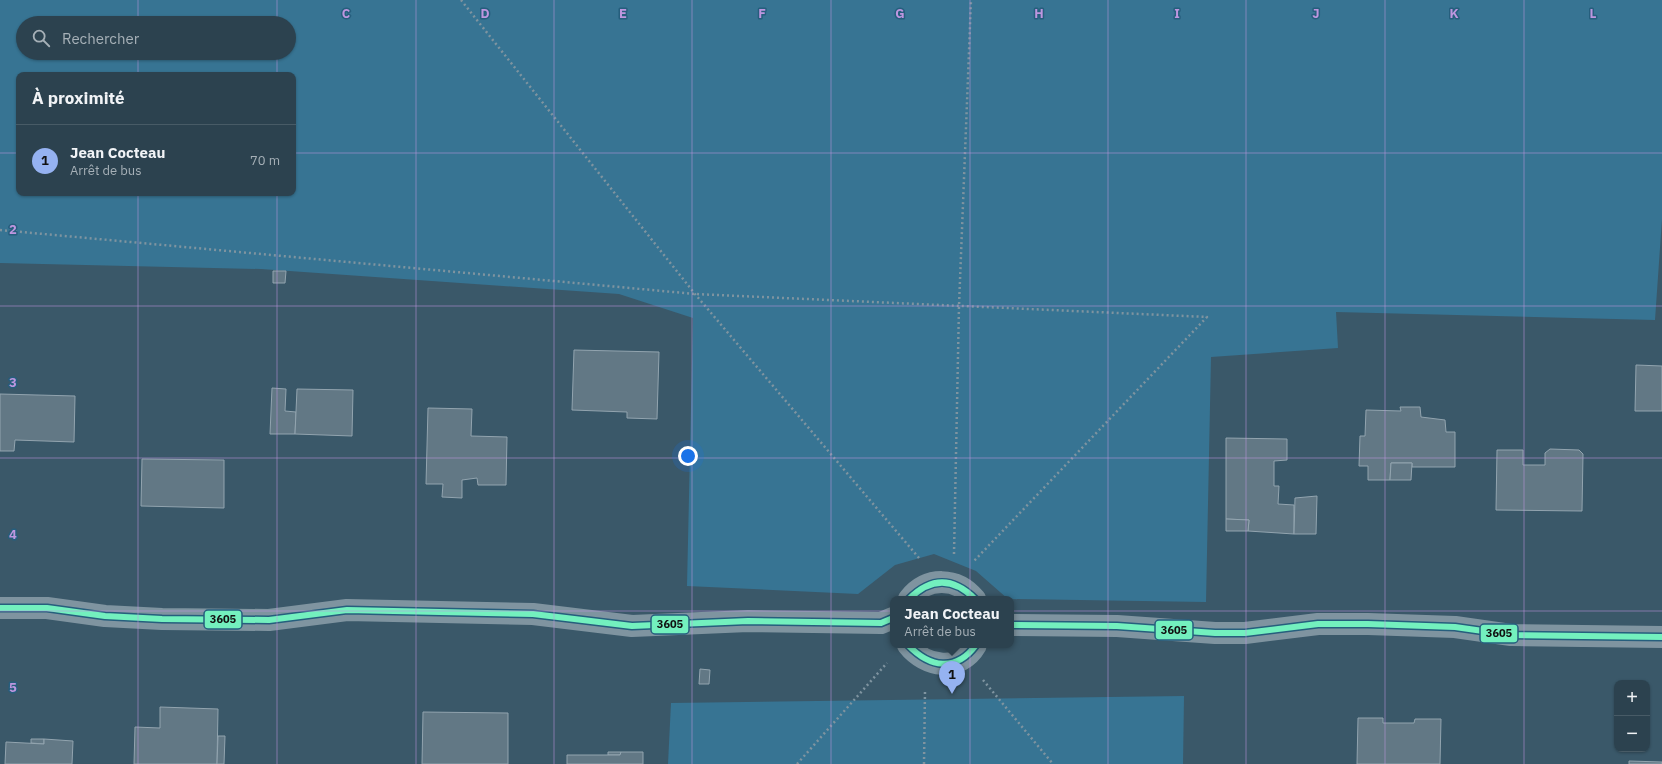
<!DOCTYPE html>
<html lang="fr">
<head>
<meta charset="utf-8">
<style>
  body { margin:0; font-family:"IBM Plex Sans",sans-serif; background:#344956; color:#f1f3f6 }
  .controls { position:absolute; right:12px; bottom:12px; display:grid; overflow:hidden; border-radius:8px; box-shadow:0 1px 3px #0004 }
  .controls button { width:36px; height:36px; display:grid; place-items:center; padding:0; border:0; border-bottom:1px solid #485b66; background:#2c424f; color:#f1f3f6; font:20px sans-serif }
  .you { position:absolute; left:688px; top:456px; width:14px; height:14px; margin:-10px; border:3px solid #fff; border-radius:50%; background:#1a73e8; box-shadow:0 0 0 6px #1a73e833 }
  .badge { display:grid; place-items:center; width:26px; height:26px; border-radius:50%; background:#95b2f1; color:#111; font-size:13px; font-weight:700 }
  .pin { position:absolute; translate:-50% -33px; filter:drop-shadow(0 1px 2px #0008) }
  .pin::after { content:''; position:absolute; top:21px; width:14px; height:12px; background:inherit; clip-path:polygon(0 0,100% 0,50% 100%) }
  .popup { position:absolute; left:890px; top:596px; width:124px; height:52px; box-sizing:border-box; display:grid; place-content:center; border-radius:8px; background:#2c424f; filter:drop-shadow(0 1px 3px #0005); font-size:13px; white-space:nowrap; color:#a6b0b7 }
  .popup b { font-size:15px; color:#f1f3f6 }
  .popup::after { content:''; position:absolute; left:50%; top:100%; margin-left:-8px; border:8px solid transparent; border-top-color:#2c424f }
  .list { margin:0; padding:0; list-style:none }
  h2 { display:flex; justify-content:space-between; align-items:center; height:52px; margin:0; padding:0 16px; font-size:17px }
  h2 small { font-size:13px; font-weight:400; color:#a6b0b7 }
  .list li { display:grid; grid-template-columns:26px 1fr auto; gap:12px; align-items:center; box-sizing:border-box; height:72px; padding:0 16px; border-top:1px solid #485b66 }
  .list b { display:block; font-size:15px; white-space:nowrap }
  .list p { margin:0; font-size:13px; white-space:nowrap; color:#a6b0b7 }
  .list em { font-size:13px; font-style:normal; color:#a6b0b7 }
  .icon { flex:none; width:22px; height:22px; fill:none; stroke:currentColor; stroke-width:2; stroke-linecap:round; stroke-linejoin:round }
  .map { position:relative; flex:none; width:1662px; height:764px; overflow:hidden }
  .search { position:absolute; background:#2c424f; box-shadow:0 1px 3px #0004; left:16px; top:16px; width:280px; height:44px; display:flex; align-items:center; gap:10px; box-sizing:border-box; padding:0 14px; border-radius:22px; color:#a6b0b7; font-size:15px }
  .panel { position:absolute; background:#2c424f; box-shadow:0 1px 3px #0004; left:16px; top:72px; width:280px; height:124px; border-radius:8px }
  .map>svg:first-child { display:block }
  .green { fill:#377493; fill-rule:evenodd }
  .building { fill:#627885; stroke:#92a4af }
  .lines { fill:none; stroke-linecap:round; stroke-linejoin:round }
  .path { stroke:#7f94a0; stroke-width:2.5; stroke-dasharray:2 3; stroke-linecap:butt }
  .street { stroke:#7f94a0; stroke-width:22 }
  .bus-1-casing { stroke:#265e7d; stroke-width:9 }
  .bus-1 { stroke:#73f0be; stroke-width:6 }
  .grid { fill:none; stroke:#bd96df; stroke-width:1; stroke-opacity:0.55 }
  .grid-label { font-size:13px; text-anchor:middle; font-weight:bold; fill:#bd96df; stroke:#265e7d; stroke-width:3; stroke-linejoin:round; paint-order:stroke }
  .line-badge { stroke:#265e7d; stroke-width:1.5 }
  .pale-badge-label { font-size:11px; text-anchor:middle; font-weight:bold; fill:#111 }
</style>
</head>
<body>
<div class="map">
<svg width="1662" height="764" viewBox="0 0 1662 764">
  <rect width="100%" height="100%" fill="#3a5869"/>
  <g class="green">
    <path d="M0,0H1662V219L1655,320L1336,312L1338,348L1211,357L1206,602L1008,599L976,571L934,554L895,565L858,594L687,586L693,318L619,294L261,269L0,263ZM23,23H289V53H23ZM19,75H293V193H19Z"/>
    <path d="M1184,696L1183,764H668L671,703Z"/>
  </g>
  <g class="building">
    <path d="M273,271H286L285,283H273Z"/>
    <path d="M574,350L659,352L657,419L627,418V412L572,410Z"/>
    <path d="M1636,365L1662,366V411H1635Z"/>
    <path d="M272,388L286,389L285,411L296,412L295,434H270Z"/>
    <path d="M297,389L353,390L352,436L295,434Z"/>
    <path d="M0,394L75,396L74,442L15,440L14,451H0Z"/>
    <path d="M1400,407H1420L1421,417L1445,420L1446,432H1455V467H1412V463H1391L1390,480H1368V466H1359L1360,436H1365L1366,410L1401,411Z"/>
    <path d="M428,408L472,409L471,436L507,437L506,485H478L477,478L462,480V498L442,497L443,484H426Z"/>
    <path d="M1226,438L1287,439V460L1274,461V486H1279L1278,504L1294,505V534L1248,531L1249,520L1226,519Z"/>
    <path d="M1550,449L1579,450L1583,454L1582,511L1496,510L1497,450H1523V465H1545V453Z"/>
    <path d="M142,459L224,460V508L141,506Z"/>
    <path d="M1391,463H1412L1411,480H1390Z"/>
    <path d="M1317,496L1316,534H1294L1295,498Z"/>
    <path d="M1226,519L1249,520L1248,531H1226Z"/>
    <path d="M700,669L710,670L709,684H699Z"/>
    <path d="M160,707L218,709L217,764H134L135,727L160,728Z"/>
    <path d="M423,712L508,713V764H422Z"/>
    <path d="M1358,718H1383V723H1414L1415,719H1441L1440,764H1357Z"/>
    <path d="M218,736H225L224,764H217Z"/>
    <path d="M31,739H44V744L31,743Z"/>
    <path d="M44,739L73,741L72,764H5L6,742L44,744Z"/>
    <path d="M608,752H621L620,755H608Z"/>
    <path d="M621,752H643V764H567V755H620Z"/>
    <path d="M1629,761L1662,762V764H1629Z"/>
  </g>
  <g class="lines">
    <g class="path">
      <path d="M461,0L695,294L919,558"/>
      <path d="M0,230L695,294L1207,317L974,561"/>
      <path d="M954,554L959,306L971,0"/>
      <path d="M983,680L1053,764"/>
      <path d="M797,764L887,663"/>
      <path d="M924,764L925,691"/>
    </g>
    <g class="street">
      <path d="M909,599C927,576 957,577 975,599"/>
      <path d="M0,608H47L105,616L162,619L269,620L347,610L533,614L632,626L748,621L881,623L893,618"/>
      <path d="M1011,625L1117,626L1215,633H1245L1318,624H1368L1455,627L1511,635L1662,637"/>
      <path d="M908,645C925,667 960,673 976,645"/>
    </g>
    <g class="bus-1-casing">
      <g id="bus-1">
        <path d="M909,599C931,577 953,577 975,599"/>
        <path d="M0,608H47L105,616L162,619L269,620L347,610L533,614L632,626L748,621L881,623L893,618"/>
        <path d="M1011,625L1117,626L1215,633H1245L1318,624H1368L1455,627L1511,635L1662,637"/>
        <path d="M908,645C930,668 956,672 976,645"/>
      </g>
    </g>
    <use href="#bus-1" class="bus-1"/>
  </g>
  <path class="grid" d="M138,0V23M277,0V23M416,0V764M554,0V764M692,0V764M831,0V764M970,0V764M1108,0V764M1246,0V764M1385,0V764M1524,0V764M138,53V75M277,53V75M0,153H19M293,153H1662M138,193V764M277,193V764M0,306H1662M0,458H1662M0,611H1662"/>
  <g class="grid-label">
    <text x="346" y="18">C</text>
    <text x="485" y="18">D</text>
    <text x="623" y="18">E</text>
    <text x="762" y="18">F</text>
    <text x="900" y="18">G</text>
    <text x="1039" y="18">H</text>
    <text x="1177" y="18">I</text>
    <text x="1316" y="18">J</text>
    <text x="1454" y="18">K</text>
    <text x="1593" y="18">L</text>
    <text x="13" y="234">2</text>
    <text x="13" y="387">3</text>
    <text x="13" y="539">4</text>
    <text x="13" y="692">5</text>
  </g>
  <g class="line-badge">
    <rect x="204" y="610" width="38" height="19" rx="4" fill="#73f0be"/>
    <rect x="651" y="615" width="38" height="19" rx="4" fill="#73f0be"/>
    <rect x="1155" y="620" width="38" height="20" rx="4" fill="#73f0be"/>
    <rect x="1480" y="624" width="38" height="19" rx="4" fill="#73f0be"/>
  </g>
  <g class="pale-badge-label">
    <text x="223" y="623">3605</text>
    <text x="670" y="628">3605</text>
    <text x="1174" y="634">3605</text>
    <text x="1499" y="637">3605</text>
  </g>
</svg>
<div class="controls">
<button>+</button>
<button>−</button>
</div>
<div class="you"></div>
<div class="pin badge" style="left:952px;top:694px">1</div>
<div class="popup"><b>Jean Cocteau</b>Arrêt de bus</div>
<div class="search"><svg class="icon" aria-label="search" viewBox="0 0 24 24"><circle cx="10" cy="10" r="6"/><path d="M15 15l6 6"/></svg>Rechercher</div>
<section class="panel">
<h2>À proximité<small></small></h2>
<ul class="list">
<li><span class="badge">1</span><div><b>Jean Cocteau</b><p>Arrêt de bus</p></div><em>70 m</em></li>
</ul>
</section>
</div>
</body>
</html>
